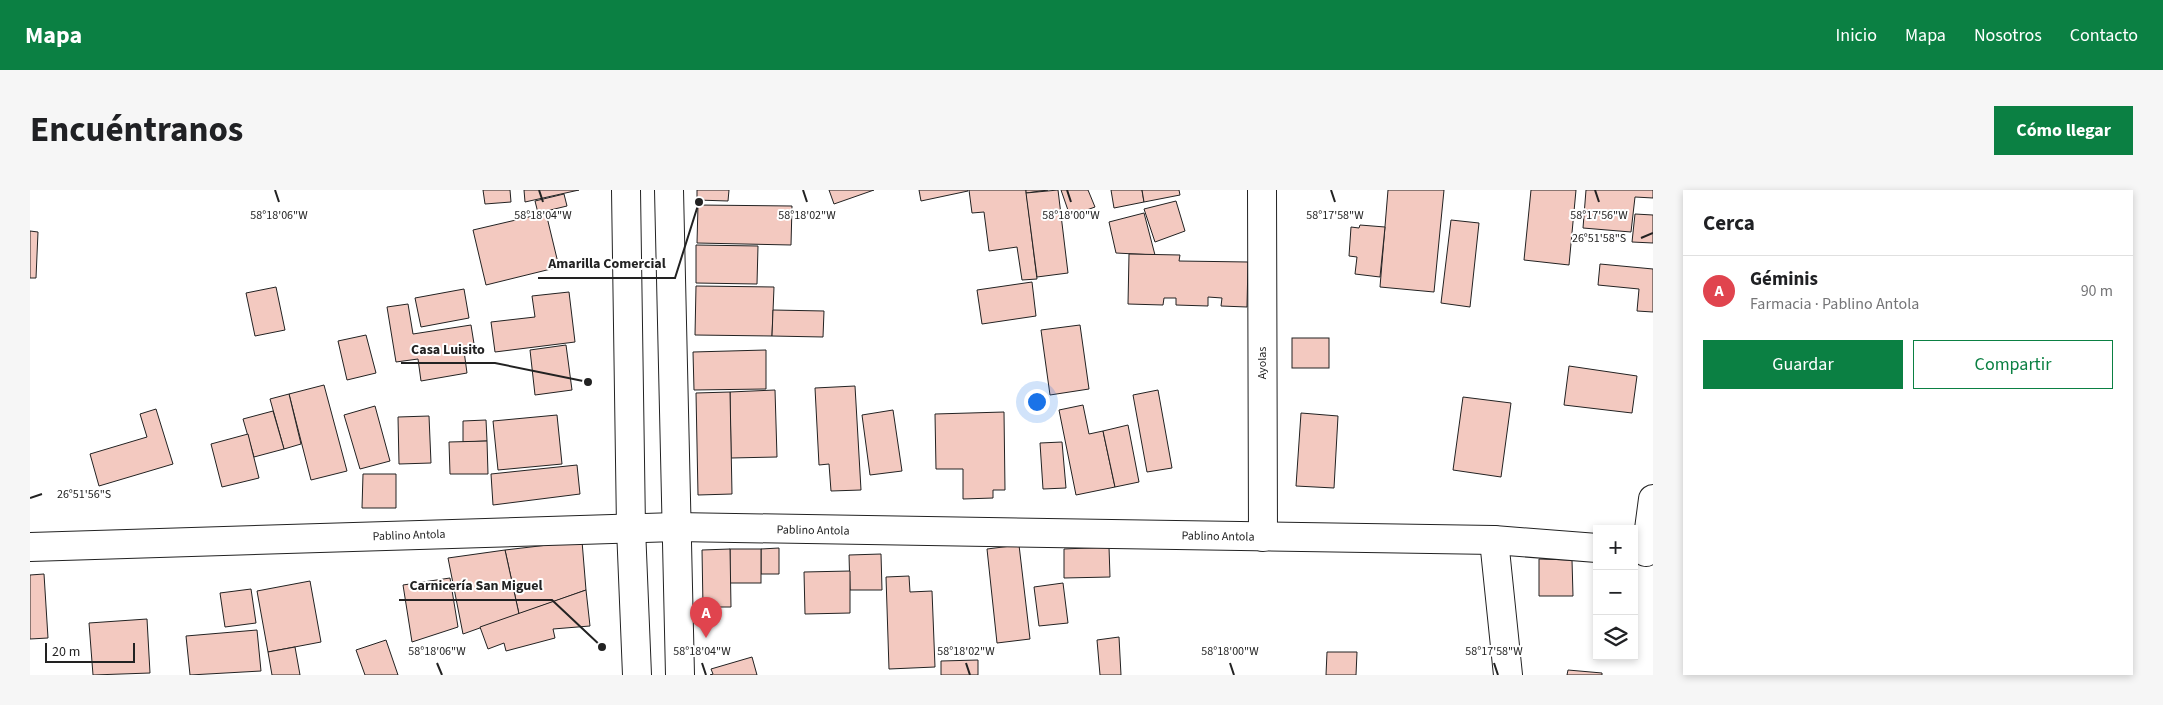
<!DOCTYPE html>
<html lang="es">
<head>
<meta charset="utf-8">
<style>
  body { margin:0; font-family:"Source Sans 3",sans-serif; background:#f6f6f6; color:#202124 }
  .controls { position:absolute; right:15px; bottom:15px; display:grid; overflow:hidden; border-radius:0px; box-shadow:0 2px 8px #0003 }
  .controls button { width:45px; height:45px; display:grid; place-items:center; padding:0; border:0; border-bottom:1px solid #e0e0e0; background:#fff; color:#202124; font:25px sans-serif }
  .scale { position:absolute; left:15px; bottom:12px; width:90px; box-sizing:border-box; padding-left:5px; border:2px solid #222; border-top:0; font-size:14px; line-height:18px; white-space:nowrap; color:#222; -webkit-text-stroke:4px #fff; paint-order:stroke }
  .you { position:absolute; left:1006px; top:211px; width:18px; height:18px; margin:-12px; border:4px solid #fff; border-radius:50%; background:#1a73e8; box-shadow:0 0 0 8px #1a73e833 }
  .badge { display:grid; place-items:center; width:32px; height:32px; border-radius:50%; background:#0b8043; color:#fff; font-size:16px; font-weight:700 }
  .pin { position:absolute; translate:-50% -41px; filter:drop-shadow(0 1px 2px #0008) }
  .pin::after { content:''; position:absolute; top:26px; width:18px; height:15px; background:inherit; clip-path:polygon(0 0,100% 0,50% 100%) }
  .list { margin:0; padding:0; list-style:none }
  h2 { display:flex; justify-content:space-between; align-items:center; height:65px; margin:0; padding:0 20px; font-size:21px }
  h2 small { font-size:16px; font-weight:400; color:#757577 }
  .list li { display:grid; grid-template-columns:32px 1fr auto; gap:15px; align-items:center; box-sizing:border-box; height:70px; padding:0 20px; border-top:1px solid #e0e0e0 }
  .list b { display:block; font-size:19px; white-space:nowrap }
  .list p { margin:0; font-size:16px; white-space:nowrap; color:#757577 }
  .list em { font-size:16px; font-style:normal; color:#757577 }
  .actions { display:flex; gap:10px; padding:15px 20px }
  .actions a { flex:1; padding:11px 0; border:1px solid #0b8043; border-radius:0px; text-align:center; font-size:18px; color:#0b8043 }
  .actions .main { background:#0b8043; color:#fff }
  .icon { flex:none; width:28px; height:28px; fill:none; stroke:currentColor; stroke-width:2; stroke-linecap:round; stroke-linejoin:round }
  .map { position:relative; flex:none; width:1623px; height:485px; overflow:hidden; border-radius:0px }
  header { display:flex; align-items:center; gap:30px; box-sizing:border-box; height:70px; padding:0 25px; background:#0b8043; color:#fff }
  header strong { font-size:24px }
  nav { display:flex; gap:28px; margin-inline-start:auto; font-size:18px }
  .intro { display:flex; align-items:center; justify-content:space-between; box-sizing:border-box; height:120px; padding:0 30px }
  h1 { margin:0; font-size:35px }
  .button { padding:12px 22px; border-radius:0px; background:#0b8043; color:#fff; font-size:18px; font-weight:700 }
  main { display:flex; gap:30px; padding:0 30px }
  aside { flex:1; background:#fff; border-radius:0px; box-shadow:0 2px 8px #0003 }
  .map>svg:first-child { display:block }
  .building { fill:#f3c9c0; stroke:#222 }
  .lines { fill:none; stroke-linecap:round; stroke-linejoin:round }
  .street-casing { stroke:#222; stroke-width:30 }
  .primary-casing { stroke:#222; stroke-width:30 }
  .street { stroke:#fff; stroke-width:28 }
  .primary { stroke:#fff; stroke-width:28 }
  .ticks { fill:none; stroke:#222; stroke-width:2 }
  .labels { text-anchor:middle; stroke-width:4; stroke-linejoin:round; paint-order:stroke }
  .street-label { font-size:12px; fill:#222; stroke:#fff }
  .ticks-label { font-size:12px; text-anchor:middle; fill:#222; stroke:#fff; stroke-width:4; stroke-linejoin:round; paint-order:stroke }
  .leader { fill:none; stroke:#222; stroke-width:2 }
  .callout-dot { fill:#222; stroke:#fff; stroke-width:2 }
  .callout-label { font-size:14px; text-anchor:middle; font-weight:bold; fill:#222; stroke:#fff; stroke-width:4; stroke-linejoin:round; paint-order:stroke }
</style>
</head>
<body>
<header>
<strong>Mapa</strong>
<nav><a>Inicio</a><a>Mapa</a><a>Nosotros</a><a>Contacto</a></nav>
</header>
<div class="intro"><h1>Encuéntranos</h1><a class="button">Cómo llegar</a></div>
<main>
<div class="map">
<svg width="1623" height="485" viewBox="0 0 1623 485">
  <rect width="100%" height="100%" fill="#fff"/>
  <g class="building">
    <path d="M453,0H480L481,12L455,14Z"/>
    <path d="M494,0H549L495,12Z"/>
    <path d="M667,0H699L698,11L667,10Z"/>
    <path d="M799,0H844L804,14Z"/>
    <path d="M889,0H938V1L891,11Z"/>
    <path d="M939,0H996L1007,89L992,90L987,57L959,61L954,22L942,23Z"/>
    <path d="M996,0H1018L996,3Z"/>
    <path d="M1028,0L1038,83L1007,87L996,3Z"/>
    <path d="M1031,0H1058L1065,17L1040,26Z"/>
    <path d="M1081,0H1112L1114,12L1084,18Z"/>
    <path d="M1112,0H1149L1150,5L1114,12Z"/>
    <path d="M1358,0H1414L1404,102L1350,97Z"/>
    <path d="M1501,0H1546L1539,75L1494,70Z"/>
    <path d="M1556,0H1623V8L1605,7L1601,42L1553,38Z"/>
    <path d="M534,4L537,16L508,23L505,11Z"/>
    <path d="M1146,11L1155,41L1125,52L1114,19Z"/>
    <path d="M668,15L762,16L761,55L667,53Z"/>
    <path d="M516,23L529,77L456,95L443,40Z"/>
    <path d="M1114,23L1125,65L1086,63L1079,32Z"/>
    <path d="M1605,24L1623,25V53L1602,52Z"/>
    <path d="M1421,30L1449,33L1440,117L1411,113Z"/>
    <path d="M1330,35L1355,37L1350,87L1325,84L1327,67L1319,66L1321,37L1329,38Z"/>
    <path d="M0,41L8,42L6,88H0Z"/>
    <path d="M666,55L728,56L727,94L666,93Z"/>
    <path d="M1099,64L1150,65L1149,71L1218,72L1217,117L1191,116L1192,108L1178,107V116L1146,115V108H1134L1133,115L1098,114Z"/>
    <path d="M1570,74L1623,79V122L1607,121L1609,99L1568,95Z"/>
    <path d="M1002,92L1006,126L952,134L947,100Z"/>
    <path d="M666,96L744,97L742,146L665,145Z"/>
    <path d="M246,97L255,140L225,146L216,103Z"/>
    <path d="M434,99L439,128L391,137L385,108Z"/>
    <path d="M539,102L545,152L465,162L461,132L505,127L502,106Z"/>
    <path d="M378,114L383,144L441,135L445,160L434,161L437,183L391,191L388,169L366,172L357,117Z"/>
    <path d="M743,120L794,121L793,147L742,146Z"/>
    <path d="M1050,135L1059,199L1020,205L1011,140Z"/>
    <path d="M336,145L346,183L317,190L308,151Z"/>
    <rect x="1262" y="148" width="37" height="30"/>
    <path d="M536,155L542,200L505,205L500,160Z"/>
    <path d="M736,160V199L664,200L663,162Z"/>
    <path d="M1539,176L1607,186L1602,223L1534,215Z"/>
    <path d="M294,195L317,281L281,290L259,204Z"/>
    <path d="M825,196L831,300L801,301L799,274L789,275L785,198Z"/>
    <path d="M745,200L747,267L701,268L700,202Z"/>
    <path d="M1128,200L1142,278L1117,282L1103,205Z"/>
    <path d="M700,202L702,304L668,305L666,203Z"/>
    <path d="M259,204L271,254L254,259L240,209Z"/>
    <path d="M1433,207L1481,213L1471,287L1423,280Z"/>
    <path d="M1053,215L1059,244L1073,241L1085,297L1046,305L1029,220Z"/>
    <path d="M345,216L360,271L330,279L314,225Z"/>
    <path d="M126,219L143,274L69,296L60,264L117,247L110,224Z"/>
    <path d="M863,220L872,281L840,285L832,225Z"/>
    <path d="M243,221L254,259L224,267L213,229Z"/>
    <path d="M974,222L975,300H963V308L933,309V279H906L905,224Z"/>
    <path d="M1271,223L1308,226L1304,298L1266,296Z"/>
    <path d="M527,225L532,274L468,280L463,231Z"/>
    <path d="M399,226L401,273L369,274L368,227Z"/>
    <path d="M456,230L457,251L433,252V231Z"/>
    <path d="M1098,235L1109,292L1085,297L1073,241Z"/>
    <path d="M218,244L229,288L192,297L181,254Z"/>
    <path d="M457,251L458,284H420L419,252Z"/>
    <path d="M1032,252L1036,298L1013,299L1010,253Z"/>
    <path d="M547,275L550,304L463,315L461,284Z"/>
    <path d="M333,284H366V318H332Z"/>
    <path d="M552,351L556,400L489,424L475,360Z"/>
    <path d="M989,355L1000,449L967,453L957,359Z"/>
    <path d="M1079,357L1080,387L1034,388V359Z"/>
    <path d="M749,358V384H731V359Z"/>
    <rect x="700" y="359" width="31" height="34"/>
    <path d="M700,359L701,417H673L672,360Z"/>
    <path d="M475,360L489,424L433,444L418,368Z"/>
    <path d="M851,364L852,400H820L819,365Z"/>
    <path d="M1509,369L1542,370L1543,406H1509Z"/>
    <path d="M820,381V423L775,424L774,382Z"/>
    <path d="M14,384L18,448L0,449V385Z"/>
    <path d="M879,386L880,402L902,401L905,477L859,479L856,387Z"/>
    <path d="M420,388L428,437L382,452L373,395Z"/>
    <path d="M280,391L291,452L238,462L227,401Z"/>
    <path d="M1033,393L1038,433L1009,436L1004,397Z"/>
    <path d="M221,399L226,433L195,437L190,403Z"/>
    <path d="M556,400L560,436L523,439L525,448L476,461L474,453L458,459L450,437Z"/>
    <path d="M117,429L120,483L63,485L59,433Z"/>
    <path d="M227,440L231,481L160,485L156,446Z"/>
    <path d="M1089,447L1091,485H1070L1067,450Z"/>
    <path d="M356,450L368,485H335L326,460Z"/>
    <path d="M265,457L270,485H242L238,462Z"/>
    <path d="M1297,462H1327L1326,485H1296Z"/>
    <path d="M722,467L727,485H680L683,484L681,479Z"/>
    <path d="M948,470V485H911V471Z"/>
    <path d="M1538,480L1572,483V485H1537Z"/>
  </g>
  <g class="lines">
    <g class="street-casing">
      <g id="street">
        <path d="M1232,0L1233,347"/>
        <path d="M1464,350L1478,485"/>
        <path d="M0,357L646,337L1464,350L1567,358"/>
        <path d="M1616,362L1623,309"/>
      </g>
    </g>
    <g class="primary-casing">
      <g id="primary">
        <path d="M596,0L601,338L607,485"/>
        <path d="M639,0L650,485"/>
      </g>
    </g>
    <use href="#street" class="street"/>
    <use href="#primary" class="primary"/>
  </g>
  <path class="ticks" d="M245,0L249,12M509,0L513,12M773,0L777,12M1037,0L1041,12M1301,0L1305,12M1565,0L1569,12M1611,48L1623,43M0,308L12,304M407,473L412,485M672,473L676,485M936,473L940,485M1200,473L1204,485M1464,473L1468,485"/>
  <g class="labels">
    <g class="street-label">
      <text transform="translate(1232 173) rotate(-90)" y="4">Ayolas</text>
      <text transform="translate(783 340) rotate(1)" y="4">Pablino Antola</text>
      <text transform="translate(379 345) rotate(-2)" y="4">Pablino Antola</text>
      <text transform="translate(1188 346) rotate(1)" y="4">Pablino Antola</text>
    </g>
  </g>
  <g class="ticks-label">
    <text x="249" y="29">58°18'06"W</text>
    <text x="513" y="29">58°18'04"W</text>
    <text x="777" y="29">58°18'02"W</text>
    <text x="1041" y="29">58°18'00"W</text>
    <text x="1305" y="29">58°17'58"W</text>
    <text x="1569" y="29">58°17'56"W</text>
    <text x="1569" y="52">26°51'58"S</text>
    <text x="54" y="308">26°51'56"S</text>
    <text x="407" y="465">58°18'06"W</text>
    <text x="672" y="465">58°18'04"W</text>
    <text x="936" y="465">58°18'02"W</text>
    <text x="1200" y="465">58°18'00"W</text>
    <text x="1464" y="465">58°17'58"W</text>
  </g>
  <path class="leader" d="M669 12L645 88H508M558 192L465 173H371M572 457L522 410H369"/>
  <g class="callout-dot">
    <circle cx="669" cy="12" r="5"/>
    <circle cx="558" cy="192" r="5"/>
    <circle cx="572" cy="457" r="5"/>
  </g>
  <g class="callout-label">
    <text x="577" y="78">Amarilla Comercial</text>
    <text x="418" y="164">Casa Luisito</text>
    <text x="446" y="400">Carnicería San Miguel</text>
  </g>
</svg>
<div class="controls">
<button>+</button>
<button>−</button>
<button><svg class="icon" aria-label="layers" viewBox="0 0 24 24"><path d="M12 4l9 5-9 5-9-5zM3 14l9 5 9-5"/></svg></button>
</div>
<div class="scale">20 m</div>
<div class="you"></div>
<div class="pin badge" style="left:676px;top:448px;background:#e0444e">A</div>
</div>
<aside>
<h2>Cerca<small></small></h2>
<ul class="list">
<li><span class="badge" style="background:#e0444e">A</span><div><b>Géminis</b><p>Farmacia · Pablino Antola</p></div><em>90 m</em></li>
</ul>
<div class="actions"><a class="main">Guardar</a><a>Compartir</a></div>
</aside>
</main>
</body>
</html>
